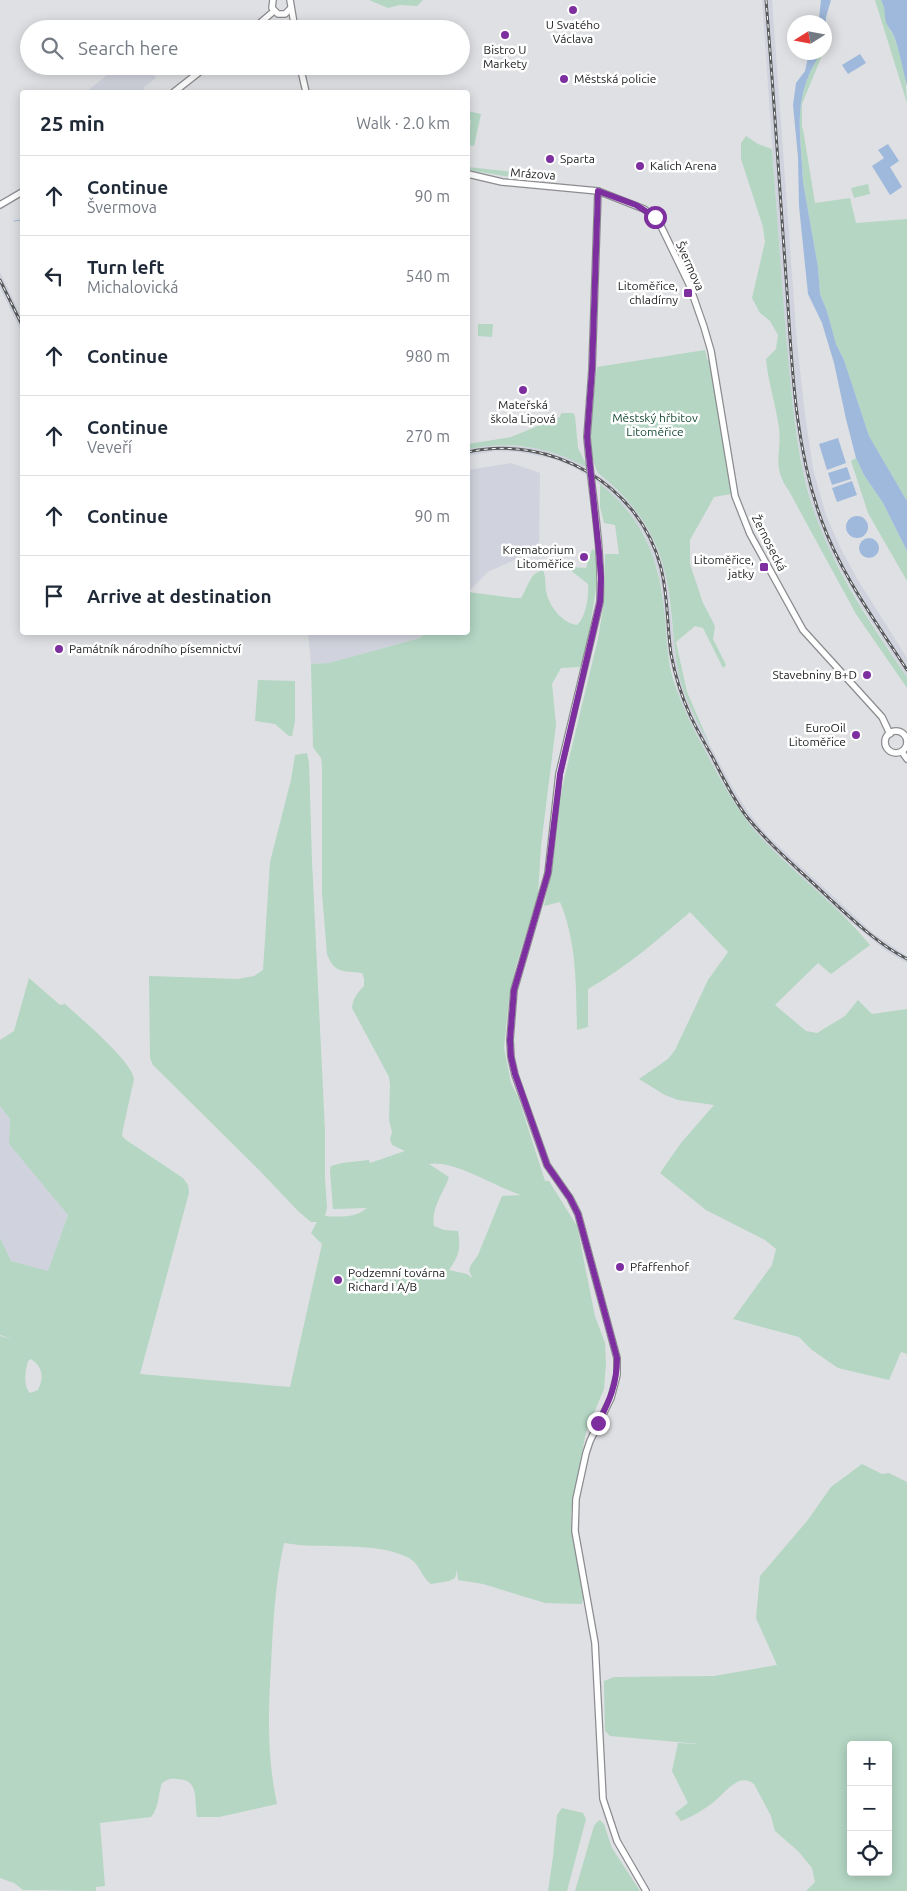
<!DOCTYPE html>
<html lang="en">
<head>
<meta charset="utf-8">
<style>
  body { margin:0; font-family:Ubuntu,sans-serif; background:#f6f6f7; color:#1f2937 }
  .controls { position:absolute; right:15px; bottom:15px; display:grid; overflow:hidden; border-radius:5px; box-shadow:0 2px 12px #0003 }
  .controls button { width:45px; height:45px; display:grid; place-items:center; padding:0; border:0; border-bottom:1px solid #e0e1e3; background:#fff; color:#1f2937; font:25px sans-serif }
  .compass { position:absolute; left:787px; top:15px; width:45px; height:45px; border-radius:50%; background:#fff; box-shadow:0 2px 12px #0003; rotate:259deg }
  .stop { position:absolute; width:15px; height:15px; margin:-11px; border:4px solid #7e2f9f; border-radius:50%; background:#fff }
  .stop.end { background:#7e2f9f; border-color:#fff; box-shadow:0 1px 5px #0008 }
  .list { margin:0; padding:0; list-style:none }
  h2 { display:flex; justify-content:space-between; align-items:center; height:65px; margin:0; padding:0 20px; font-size:21px }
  h2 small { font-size:16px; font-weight:400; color:#747a83 }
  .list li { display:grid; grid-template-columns:32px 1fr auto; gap:15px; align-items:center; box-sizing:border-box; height:80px; padding:0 20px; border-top:1px solid #e0e1e3 }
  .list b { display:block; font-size:19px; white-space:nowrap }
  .list p { margin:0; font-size:16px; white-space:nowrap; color:#747a83 }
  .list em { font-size:16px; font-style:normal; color:#747a83 }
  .icon { flex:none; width:28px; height:28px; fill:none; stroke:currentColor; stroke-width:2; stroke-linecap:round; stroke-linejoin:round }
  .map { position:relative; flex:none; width:907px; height:1891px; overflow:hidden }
  .search { position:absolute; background:#fff; box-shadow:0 2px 12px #0003; left:20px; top:20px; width:450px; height:55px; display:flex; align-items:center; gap:12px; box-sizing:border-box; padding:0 18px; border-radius:28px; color:#747a83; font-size:19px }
  .panel { position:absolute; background:#fff; box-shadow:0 2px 12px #0003; left:20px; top:90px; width:450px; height:545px; border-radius:5px }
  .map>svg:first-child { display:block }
  .built { fill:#d0d3dd }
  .green { fill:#b4d6c3; fill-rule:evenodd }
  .water { fill:#9fb9dc }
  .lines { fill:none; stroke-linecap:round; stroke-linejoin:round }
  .stream { stroke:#9fb9dc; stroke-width:1 }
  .secondary-casing { stroke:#8b8c8f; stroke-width:8 }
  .secondary { stroke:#fff; stroke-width:5.5 }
  .rail-casing { stroke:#595a5c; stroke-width:3 }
  .rail { stroke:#fff; stroke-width:1; stroke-dasharray:4; stroke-linecap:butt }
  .secondary-bridge-casing { stroke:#8b8c8f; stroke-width:8; stroke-linecap:butt }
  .secondary-bridge { stroke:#fff; stroke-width:5.5 }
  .route { stroke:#7e2f9f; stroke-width:6 }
  .poi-dot { fill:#7e2f9f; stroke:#fff; stroke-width:2 }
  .labels { text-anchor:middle; stroke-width:5; stroke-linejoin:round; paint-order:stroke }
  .poi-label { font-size:12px; fill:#1b1c1d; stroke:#fff; text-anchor:start }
  .street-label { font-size:12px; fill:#1b1c1d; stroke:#fff }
  .park-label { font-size:12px; fill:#174c35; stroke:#fff }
</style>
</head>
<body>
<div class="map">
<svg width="907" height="1891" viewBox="0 0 907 1891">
  <rect width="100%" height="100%" fill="#dfe0e3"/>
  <g class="built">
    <path d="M762,0H772L797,343L805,415L813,469L826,515L840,547L856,577L907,658V677L862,607L830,552L816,519L803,471L794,416L786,343Z"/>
    <path d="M98,66H145L153,69L151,71L156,78L143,88L146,92H86L106,76Z"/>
    <path d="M0,272L22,318V333L0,288Z"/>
    <path d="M507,445L541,449L574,460L607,481L633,506L651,533L664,567L668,589L675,652L684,691L693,713L734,790L749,813L768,836L873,933L907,956V963L886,951L852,923L763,841L735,806L687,716L678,693L668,653L662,590L657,568L645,536L628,510L594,479L571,466L550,458L517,452L496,451L468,456V449L482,446Z"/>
    <path d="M511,463L540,473L539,549L488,572L468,592V470Z"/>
    <path d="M308,633H426L420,638L329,663L311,664Z"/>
    <path d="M0,1106L10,1119L9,1144L68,1215L48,1272L11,1261L0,1238Z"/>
  </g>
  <g class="green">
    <path d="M369,0H423L417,6L400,5L388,8Z"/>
    <path d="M875,0H881C882,2 884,4 885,7C889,17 883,23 893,34L905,69L907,103Z"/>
    <path d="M821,53H823L802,104V128L844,173L856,223L907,219V501L869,436L844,360L836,344L827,311L820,294L818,267L803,182C801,132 791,98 821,53ZM803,129L844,173L850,198L815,203Z"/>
    <path d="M468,111L481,114L474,146L468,145L471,120L468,119Z"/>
    <path d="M746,136L758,144L772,149C778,222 782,295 789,368C794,419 799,472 817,520C838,576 873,627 907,677V688L856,614L789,491C771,465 782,455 779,428C776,405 768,382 766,359L776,349L778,335L770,321L760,313L752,298L765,242L763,227L741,159V143Z"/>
    <path d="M468,167L532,174L535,180L510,177L468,170Z"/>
    <path d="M868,184L870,194L854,198L851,188Z"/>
    <path d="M478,324H493L492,337L478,336Z"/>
    <path d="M705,350L707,359L709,361L731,494L714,497L690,540V564L703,603L715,626L713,639L726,665L723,668L703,628L695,626L676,642L687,692L710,745C698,723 685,700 679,675C673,646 673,617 668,587C660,538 637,504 598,473C585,451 594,393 597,367Z"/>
    <path d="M561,413H573L575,416L578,448L588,468C550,447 510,440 468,449V444L511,437L560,417Z"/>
    <path d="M856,458L864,475L883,503L907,551V581L868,513L851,461Z"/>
    <path d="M600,484C645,519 660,562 665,618C667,640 667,661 674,682C682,707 694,730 707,754C723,785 740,816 765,842C799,877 839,907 870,945L831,974L818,963L775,1005L806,1031L817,1033L845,1016L858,1000L872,1014L907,1009V1354L901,1352L889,1380L838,1368L812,1350L799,1337L733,1319L772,1265L776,1249L765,1240L706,1210L660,1173L681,1143L714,1105L678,1100L665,1095L639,1079L668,1059L675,1050L708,980L728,952L690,912C659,939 624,969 588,989V1027L577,1030C576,987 577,942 560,902L544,906L553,864L560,796L598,639L604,602L605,554H619L615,525L604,523L600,507Z"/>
    <path d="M592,549L596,551L598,577L584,663L579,667L561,668L552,684L556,725L541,846L538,895L516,966L509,998L504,1048L511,1083L518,1097L545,1181H549L577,1226L595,1316L605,1343L606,1363L604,1389L586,1432L571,1512V1523L583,1598L582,1604L545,1603L483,1584L458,1580L457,1570L455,1578L449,1581L431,1584C421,1577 420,1564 409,1558C374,1540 323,1550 284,1543C275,1583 273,1625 271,1666C268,1712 267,1758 277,1804L219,1817H197C194,1800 200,1779 177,1779C171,1778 167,1779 162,1783C158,1794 159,1808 151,1817L100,1823L105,1886L96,1887V1891L23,1890L14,1883L0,1878V1336L13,1339L0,1335V1238L11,1261L48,1271L68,1215L9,1144L10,1119L0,1106V1040L14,1031L29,978L60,1005L65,1004C80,1018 132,1061 134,1079L123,1129L122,1136L126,1140L183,1178L188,1185L189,1193L140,1374L290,1387L322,1244L311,1233L317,1222H311L298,1211L260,1171L153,1065L150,1058L149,976L238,979L254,976L263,970L270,862L291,780L295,755L307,753L309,763L312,861L325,1132V1178L327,1208L325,1216C339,1217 356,1218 367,1208L333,1209L330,1171L331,1166L342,1163L369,1160L370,1163L405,1151L392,1145L390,1139L392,1132L389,1120L390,1084L389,1077L352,1008C353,998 357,993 364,986V979L362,973C343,970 335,975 327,954L322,893V765L321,758L313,747L311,664L329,663L420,638L426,633L468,632V592L514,598H521C528,588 529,573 543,570C546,577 545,583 546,591C549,606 562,623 577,625C586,617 589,597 588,584L569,569L571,567L586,568ZM429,1164C453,1159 496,1187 521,1195L502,1196L478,1255L471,1265L469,1270L472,1278L467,1274L449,1270C459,1255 461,1249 458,1231L444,1230L434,1226C431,1207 443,1194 449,1177ZM31,1359C43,1367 44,1377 38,1390L30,1393C23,1385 25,1371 28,1361Z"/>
    <path d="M258,680L295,681V721L292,736H289L275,724L255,721Z"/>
    <path d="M862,1464L882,1474L889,1473L907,1482V1891H806L815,1882L812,1868L798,1851L775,1831L771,1816L754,1784C739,1772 726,1792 715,1801C705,1809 692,1817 681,1821L675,1813L688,1803L672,1771L678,1743L700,1744L610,1736L605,1731L604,1685V1681L614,1677L714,1676L777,1665L756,1618L760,1576L807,1521L831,1487ZM851,1745H888V1872H851Z"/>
    <path d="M562,1808L583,1813L586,1819L567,1891H548L553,1857L557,1815Z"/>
    <path d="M600,1820L604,1824L612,1848L640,1891H575L594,1826L597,1822Z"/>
  </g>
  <g class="water">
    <path d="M821,0H831L826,17L825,46L824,22H816L819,18Z"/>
    <path d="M881,0H907V86C903,69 900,53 894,36C892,31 888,28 886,22C884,13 886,9 881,0Z"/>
    <path d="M809,53H821C791,98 801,132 803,182L818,267L820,294L827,311L836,344L844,360L869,436L907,501V551L883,503L864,475L856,458L846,419L834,363L822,323L808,294L799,206L798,157L793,105L796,83L805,71Z"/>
    <path d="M860,54L866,63L848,74L842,65Z"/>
    <path d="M888,144L899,161L890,167L902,187L890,195L872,166L884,158L878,150Z"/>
    <path d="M838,438L846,463L827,470L819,444Z"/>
    <path d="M847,467L851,479L832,485L828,473Z"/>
    <path d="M852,481L857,495L837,502L832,488Z"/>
    <circle cx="857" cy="527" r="11"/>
    <circle cx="869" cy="548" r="10"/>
  </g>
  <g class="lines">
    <path class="stream" d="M14,221L22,220"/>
    <g class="secondary-casing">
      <g id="secondary">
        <path d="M273,0L272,8L278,14H285L290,9"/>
        <path d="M290,0L295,29"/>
        <path d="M253,29L274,11"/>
        <path d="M300,66L306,92"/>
        <path d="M174,92L207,66"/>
        <path d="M468,174L502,182L598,191L644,209L658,220L689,284L704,327L711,351L735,496L750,534L803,630L882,717L890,734"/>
        <path d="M0,205L22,192"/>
        <path d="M590,468L587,437L592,370L598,191"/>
        <path d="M591,477C596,519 602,560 600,602L559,774L548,873L514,990L510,1040L511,1057L515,1075L547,1165L570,1198L578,1214L617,1358V1375L611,1398L590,1441L586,1453L576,1499L575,1531L595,1643L603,1799L617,1841L646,1891"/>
        <circle cx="896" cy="742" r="11"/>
        <path d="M902,752L907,759"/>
      </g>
    </g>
    <use href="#secondary" class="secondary"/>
    <g class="rail-casing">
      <g id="rail">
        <path d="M766,0C774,97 780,194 787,291C792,367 795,447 821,519C840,573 876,622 907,670"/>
        <path d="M0,280L22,325"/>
        <path d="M468,452C550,434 640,484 661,568C668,596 667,625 671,654C675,675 681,695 690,715C697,730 705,744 713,758C723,778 733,799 747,817C771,847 802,872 830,899C854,921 878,944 907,959"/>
      </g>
    </g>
    <use href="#rail" class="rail"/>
    <g class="secondary-bridge-casing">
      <path id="secondary-bridge" d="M590,468L591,477"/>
    </g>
    <use href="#secondary-bridge" class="secondary-bridge"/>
  </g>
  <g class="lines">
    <path class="route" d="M598,1423C610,1400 617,1384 617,1358L578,1214L570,1198L547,1165L515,1074L511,1057L510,1040L514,990L548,873L560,774L600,602L601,578L599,552L587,437L592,370L598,191L636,205L655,217"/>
  </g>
  <g class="poi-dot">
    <circle cx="573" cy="10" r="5"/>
    <circle cx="505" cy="35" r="5"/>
    <circle cx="564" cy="79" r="5"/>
    <circle cx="550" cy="159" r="5"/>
    <circle cx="640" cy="166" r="5"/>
    <rect x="683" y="288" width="10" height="10" rx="2.5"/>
    <circle cx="523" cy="390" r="5"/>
    <circle cx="584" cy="557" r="5"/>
    <rect x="759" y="562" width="10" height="10" rx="2.5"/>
    <circle cx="59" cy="649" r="5"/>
    <circle cx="867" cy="675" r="5"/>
    <circle cx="856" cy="735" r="5"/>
    <circle cx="620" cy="1267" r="5"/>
    <circle cx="338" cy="1280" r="5"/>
  </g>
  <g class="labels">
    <g class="poi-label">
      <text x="573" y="29" text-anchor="middle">U Svatého<tspan x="573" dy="14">Václava</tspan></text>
      <text x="505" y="54" text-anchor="middle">Bistro U<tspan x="505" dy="14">Markety</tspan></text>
      <text x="574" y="83">Městská policie</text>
      <text x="560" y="163">Sparta</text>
      <text x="650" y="170">Kalich Arena</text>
      <text x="678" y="290" text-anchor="end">Litoměřice,<tspan x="678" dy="14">chladírny</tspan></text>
      <text x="523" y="409" text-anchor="middle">Mateřská<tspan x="523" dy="14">škola Lipová</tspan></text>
      <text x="574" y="554" text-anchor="end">Krematorium<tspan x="574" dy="14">Litoměřice</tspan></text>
      <text x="754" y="564" text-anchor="end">Litoměřice,<tspan x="754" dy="14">jatky</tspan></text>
      <text x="69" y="653">Památník národního písemnictví</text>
      <text x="857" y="679" text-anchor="end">Stavebniny B+D</text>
      <text x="846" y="732" text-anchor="end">EuroOil<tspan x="846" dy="14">Litoměřice</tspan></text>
      <text x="630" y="1271">Pfaffenhof</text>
      <text x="348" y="1277">Podzemní továrna<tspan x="348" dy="14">Richard I A/B</tspan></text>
    </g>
    <g class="street-label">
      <text transform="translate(533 174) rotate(4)" y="4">Mrázova</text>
      <text transform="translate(690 266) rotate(66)" y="4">Švermova</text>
      <text transform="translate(769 543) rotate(63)" y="4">Žernosecká</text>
    </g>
    <g class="park-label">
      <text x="655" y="422">Městský hřbitov<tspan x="655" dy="14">Litoměřice</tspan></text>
    </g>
  </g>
</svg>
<div class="controls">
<button>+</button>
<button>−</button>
<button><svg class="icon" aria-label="locate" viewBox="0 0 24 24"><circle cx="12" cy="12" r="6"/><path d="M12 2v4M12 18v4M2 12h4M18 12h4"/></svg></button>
</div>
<svg class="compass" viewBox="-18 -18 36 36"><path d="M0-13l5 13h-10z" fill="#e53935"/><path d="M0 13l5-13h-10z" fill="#747a83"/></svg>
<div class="stop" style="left:655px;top:217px"></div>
<div class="stop end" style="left:598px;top:1423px"></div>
<div class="search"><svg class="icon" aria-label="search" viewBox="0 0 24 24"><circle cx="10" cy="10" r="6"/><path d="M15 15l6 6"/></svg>Search here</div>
<section class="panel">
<h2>25 min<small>Walk · 2.0 km</small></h2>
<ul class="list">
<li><svg class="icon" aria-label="ahead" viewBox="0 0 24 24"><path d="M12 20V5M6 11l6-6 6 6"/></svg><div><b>Continue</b><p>Švermova</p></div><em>90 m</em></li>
<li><svg class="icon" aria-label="left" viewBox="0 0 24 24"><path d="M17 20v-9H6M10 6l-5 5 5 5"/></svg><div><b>Turn left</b><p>Michalovická</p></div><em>540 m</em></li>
<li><svg class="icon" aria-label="ahead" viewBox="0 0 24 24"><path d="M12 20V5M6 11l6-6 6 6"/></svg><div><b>Continue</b></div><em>980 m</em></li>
<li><svg class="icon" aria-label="ahead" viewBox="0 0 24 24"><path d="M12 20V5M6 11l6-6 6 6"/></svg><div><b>Continue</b><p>Veveří</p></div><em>270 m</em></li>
<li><svg class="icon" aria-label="ahead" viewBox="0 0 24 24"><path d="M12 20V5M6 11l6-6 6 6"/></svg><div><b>Continue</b></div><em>90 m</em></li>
<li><svg class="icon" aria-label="arrive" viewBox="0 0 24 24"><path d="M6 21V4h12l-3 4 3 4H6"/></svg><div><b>Arrive at destination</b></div></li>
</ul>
</section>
</div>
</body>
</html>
